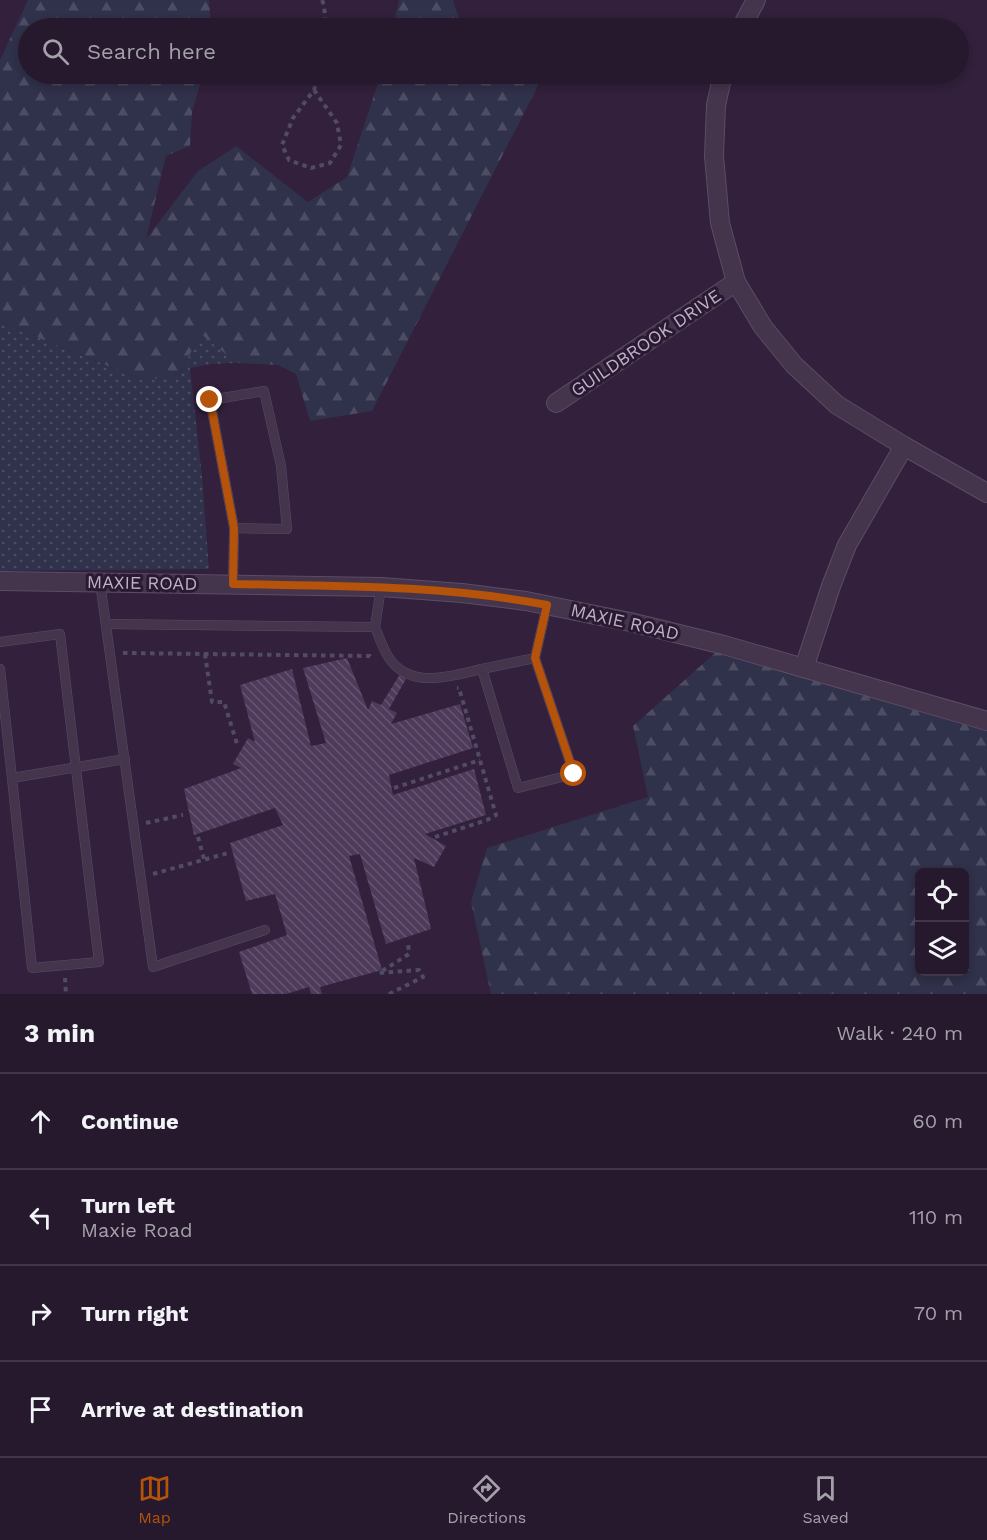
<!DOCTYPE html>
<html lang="en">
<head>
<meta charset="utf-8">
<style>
  body { margin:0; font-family:"Work Sans",sans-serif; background:#2e2135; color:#f1f3f6 }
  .controls { position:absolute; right:18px; bottom:18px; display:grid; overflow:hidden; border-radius:9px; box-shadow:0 3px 9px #0003 }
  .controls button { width:54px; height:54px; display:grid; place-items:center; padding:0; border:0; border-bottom:2px solid #423749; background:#26182d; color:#f1f3f6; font:30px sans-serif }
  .stop { position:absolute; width:18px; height:18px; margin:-14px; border:4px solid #b45309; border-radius:50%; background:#fff }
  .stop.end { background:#b45309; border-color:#fff; box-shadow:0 2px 6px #0008 }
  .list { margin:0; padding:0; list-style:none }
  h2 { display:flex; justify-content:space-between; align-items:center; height:78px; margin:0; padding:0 24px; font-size:26px }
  h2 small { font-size:20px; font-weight:400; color:#a4a0aa }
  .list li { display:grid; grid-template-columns:39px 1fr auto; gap:18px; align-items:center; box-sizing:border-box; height:96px; padding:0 24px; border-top:2px solid #423749 }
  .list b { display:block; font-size:22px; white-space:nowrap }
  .list p { margin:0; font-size:20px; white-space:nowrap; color:#a4a0aa }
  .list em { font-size:20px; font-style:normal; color:#a4a0aa }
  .icon { flex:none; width:33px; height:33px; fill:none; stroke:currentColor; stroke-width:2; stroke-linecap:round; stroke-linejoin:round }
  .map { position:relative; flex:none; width:987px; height:994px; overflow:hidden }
  .search { position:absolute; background:#26182d; box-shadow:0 3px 9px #0003; left:18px; right:18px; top:18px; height:66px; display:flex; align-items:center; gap:15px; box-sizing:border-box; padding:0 21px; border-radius:33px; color:#a4a0aa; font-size:22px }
  .sheet { height:462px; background:#26182d }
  nav { display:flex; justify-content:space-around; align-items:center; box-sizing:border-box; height:84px; border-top:2px solid #423749; background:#26182d; font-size:16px; color:#a4a0aa }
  nav a { display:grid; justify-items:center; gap:3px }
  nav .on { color:#b45309 }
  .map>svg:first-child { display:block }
  .grass { fill:url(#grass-dots) }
  .forest { fill:url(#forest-firs); fill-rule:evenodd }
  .building { fill:url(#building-back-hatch) }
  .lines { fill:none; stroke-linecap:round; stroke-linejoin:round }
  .lane-casing { stroke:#5c4c64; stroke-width:10 }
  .street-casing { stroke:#5c4c64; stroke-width:20 }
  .path { stroke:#514b65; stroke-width:4; stroke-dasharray:4.5 4.5; stroke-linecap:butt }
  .lane { stroke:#44344c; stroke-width:9 }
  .street { stroke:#44344c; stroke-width:18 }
  .route { stroke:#b45309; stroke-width:8 }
  .labels { text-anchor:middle; stroke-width:6; stroke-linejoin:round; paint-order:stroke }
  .street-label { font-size:18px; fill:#c0afc8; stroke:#291931 }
</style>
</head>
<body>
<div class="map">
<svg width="987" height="994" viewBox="0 0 987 994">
  <defs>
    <pattern id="grass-dots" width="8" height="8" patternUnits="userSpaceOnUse" patternTransform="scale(1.5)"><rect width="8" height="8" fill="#30314a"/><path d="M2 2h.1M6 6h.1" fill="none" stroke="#4c4c63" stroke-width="1.8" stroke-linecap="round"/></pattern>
    <pattern id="forest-firs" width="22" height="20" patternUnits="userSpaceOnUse" patternTransform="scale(1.5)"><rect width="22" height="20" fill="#30314a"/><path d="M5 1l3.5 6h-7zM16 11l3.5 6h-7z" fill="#4c4c63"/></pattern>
    <pattern id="building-back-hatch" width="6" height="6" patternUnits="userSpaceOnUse" patternTransform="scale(1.5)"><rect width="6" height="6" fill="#4e3a5a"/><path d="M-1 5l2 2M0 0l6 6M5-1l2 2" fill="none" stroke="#665470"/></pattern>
  </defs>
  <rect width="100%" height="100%" fill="#32203c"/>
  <path class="grass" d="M0,322L145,381L179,374L201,334L237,363L212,364L190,368L202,476L209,569L0,571Z"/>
  <g class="forest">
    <path d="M28,0H209L211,28H28V74H203L192,112L190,146L166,156L146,239L198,171L236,146L308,202L347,177L381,74H544L372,411L310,421L296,374L278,365L237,363L201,334L179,374L145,381L0,322V60Z"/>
    <path d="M399,0H453L462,28H393Z"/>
    <path d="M724,645L987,721V994H491L471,902L487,848L648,797L633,726ZM920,873H964V972H920Z"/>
  </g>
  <path class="building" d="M347,658L368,710L372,701L381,705L400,674L406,679L389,709L397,713L391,724L460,704L473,748L389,775L393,795L474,769L486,815L425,834L446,846L434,867L414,858L431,929L386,944L360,854L349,856L382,970L320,987L322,994H311L309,987L286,994H252L239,952L287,935L275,894L246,901L230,843L283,825L275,808L194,835L184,789L241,768L233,764L248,738L255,742L240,685L292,669L311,746L326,743L303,668Z"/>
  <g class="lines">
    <g class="lane-casing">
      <g id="lane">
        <path d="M100,582L153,967L265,930"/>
        <path d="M233,584L234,528L210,400L264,391L281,466L287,529L234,528"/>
        <path d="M106,624L375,627C379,637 383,649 389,658C411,690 450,676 482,669L518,788L574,774L535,658L547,605"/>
        <path d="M375,627L381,587"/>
        <path d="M0,642L60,634L99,962L32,968L12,778"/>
        <path d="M0,669L12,778L125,759"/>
        <path d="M482,669L535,658"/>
      </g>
    </g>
    <g class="street-casing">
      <g id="street">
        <path d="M741,28L756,0"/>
        <path d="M723,74L716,105L714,156L720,223L736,282L763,327L794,365L837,405L904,446L987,493"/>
        <path d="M556,403L736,282"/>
        <path d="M0,581L381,587L462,593L526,601L630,622L724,645L987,721"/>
        <path d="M804,668L831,586L847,545L904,446"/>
      </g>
    </g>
    <g class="path">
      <path d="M322,0L324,5L326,28"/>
      <path d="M314,90L337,123L341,145L330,163L311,168L289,160L282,145L293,118L314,90L319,74"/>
      <path d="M123,653L370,656L372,659"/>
      <path d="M205,654L212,702H224L238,747"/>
      <path d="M394,788L480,760"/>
      <path d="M146,823L183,815"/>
      <path d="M198,837L204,859"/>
      <path d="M435,837L487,820L496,815L459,688H457"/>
      <path d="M153,874L228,853"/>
      <path d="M65,978L66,994"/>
      <path d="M389,994L423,977L419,970L379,973L409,954L408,943"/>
    </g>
    <use href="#lane" class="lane"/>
    <use href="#street" class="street"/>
  </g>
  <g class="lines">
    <path class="route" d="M210,400L234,528L233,584C338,586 443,585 547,605L535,658L574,774"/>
  </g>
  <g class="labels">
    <g class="street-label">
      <text transform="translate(646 343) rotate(-34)" y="6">GUILDBROOK DRIVE</text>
      <text transform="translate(142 583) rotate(1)" y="6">MAXIE ROAD</text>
      <text transform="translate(625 622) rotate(13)" y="6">MAXIE ROAD</text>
    </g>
  </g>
</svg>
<div class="controls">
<button><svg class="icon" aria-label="locate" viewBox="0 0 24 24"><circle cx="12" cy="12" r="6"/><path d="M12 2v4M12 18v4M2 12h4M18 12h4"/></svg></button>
<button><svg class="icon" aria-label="layers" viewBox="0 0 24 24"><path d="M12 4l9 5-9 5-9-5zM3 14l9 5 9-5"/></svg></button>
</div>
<div class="stop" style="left:574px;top:774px"></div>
<div class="stop end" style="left:210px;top:400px"></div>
<div class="search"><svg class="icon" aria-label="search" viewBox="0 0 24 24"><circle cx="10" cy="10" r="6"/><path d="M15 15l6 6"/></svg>Search here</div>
</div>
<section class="sheet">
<h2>3 min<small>Walk · 240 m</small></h2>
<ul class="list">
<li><svg class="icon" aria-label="ahead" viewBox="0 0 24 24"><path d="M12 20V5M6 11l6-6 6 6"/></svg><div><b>Continue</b></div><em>60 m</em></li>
<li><svg class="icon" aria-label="left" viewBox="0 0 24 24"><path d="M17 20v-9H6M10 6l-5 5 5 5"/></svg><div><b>Turn left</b><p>Maxie Road</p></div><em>110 m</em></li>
<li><svg class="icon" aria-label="right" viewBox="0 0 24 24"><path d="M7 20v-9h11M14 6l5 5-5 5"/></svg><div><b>Turn right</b></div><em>70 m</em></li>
<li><svg class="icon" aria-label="arrive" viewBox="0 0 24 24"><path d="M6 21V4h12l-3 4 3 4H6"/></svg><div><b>Arrive at destination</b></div></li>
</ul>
</section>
<nav>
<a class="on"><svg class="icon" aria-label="map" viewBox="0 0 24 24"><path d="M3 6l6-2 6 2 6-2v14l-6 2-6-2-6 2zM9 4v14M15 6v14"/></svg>Map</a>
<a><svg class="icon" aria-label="directions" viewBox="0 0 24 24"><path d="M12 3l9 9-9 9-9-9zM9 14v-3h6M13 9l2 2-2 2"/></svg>Directions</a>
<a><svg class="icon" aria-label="saved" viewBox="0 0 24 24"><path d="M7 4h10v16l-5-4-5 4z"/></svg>Saved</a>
</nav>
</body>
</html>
